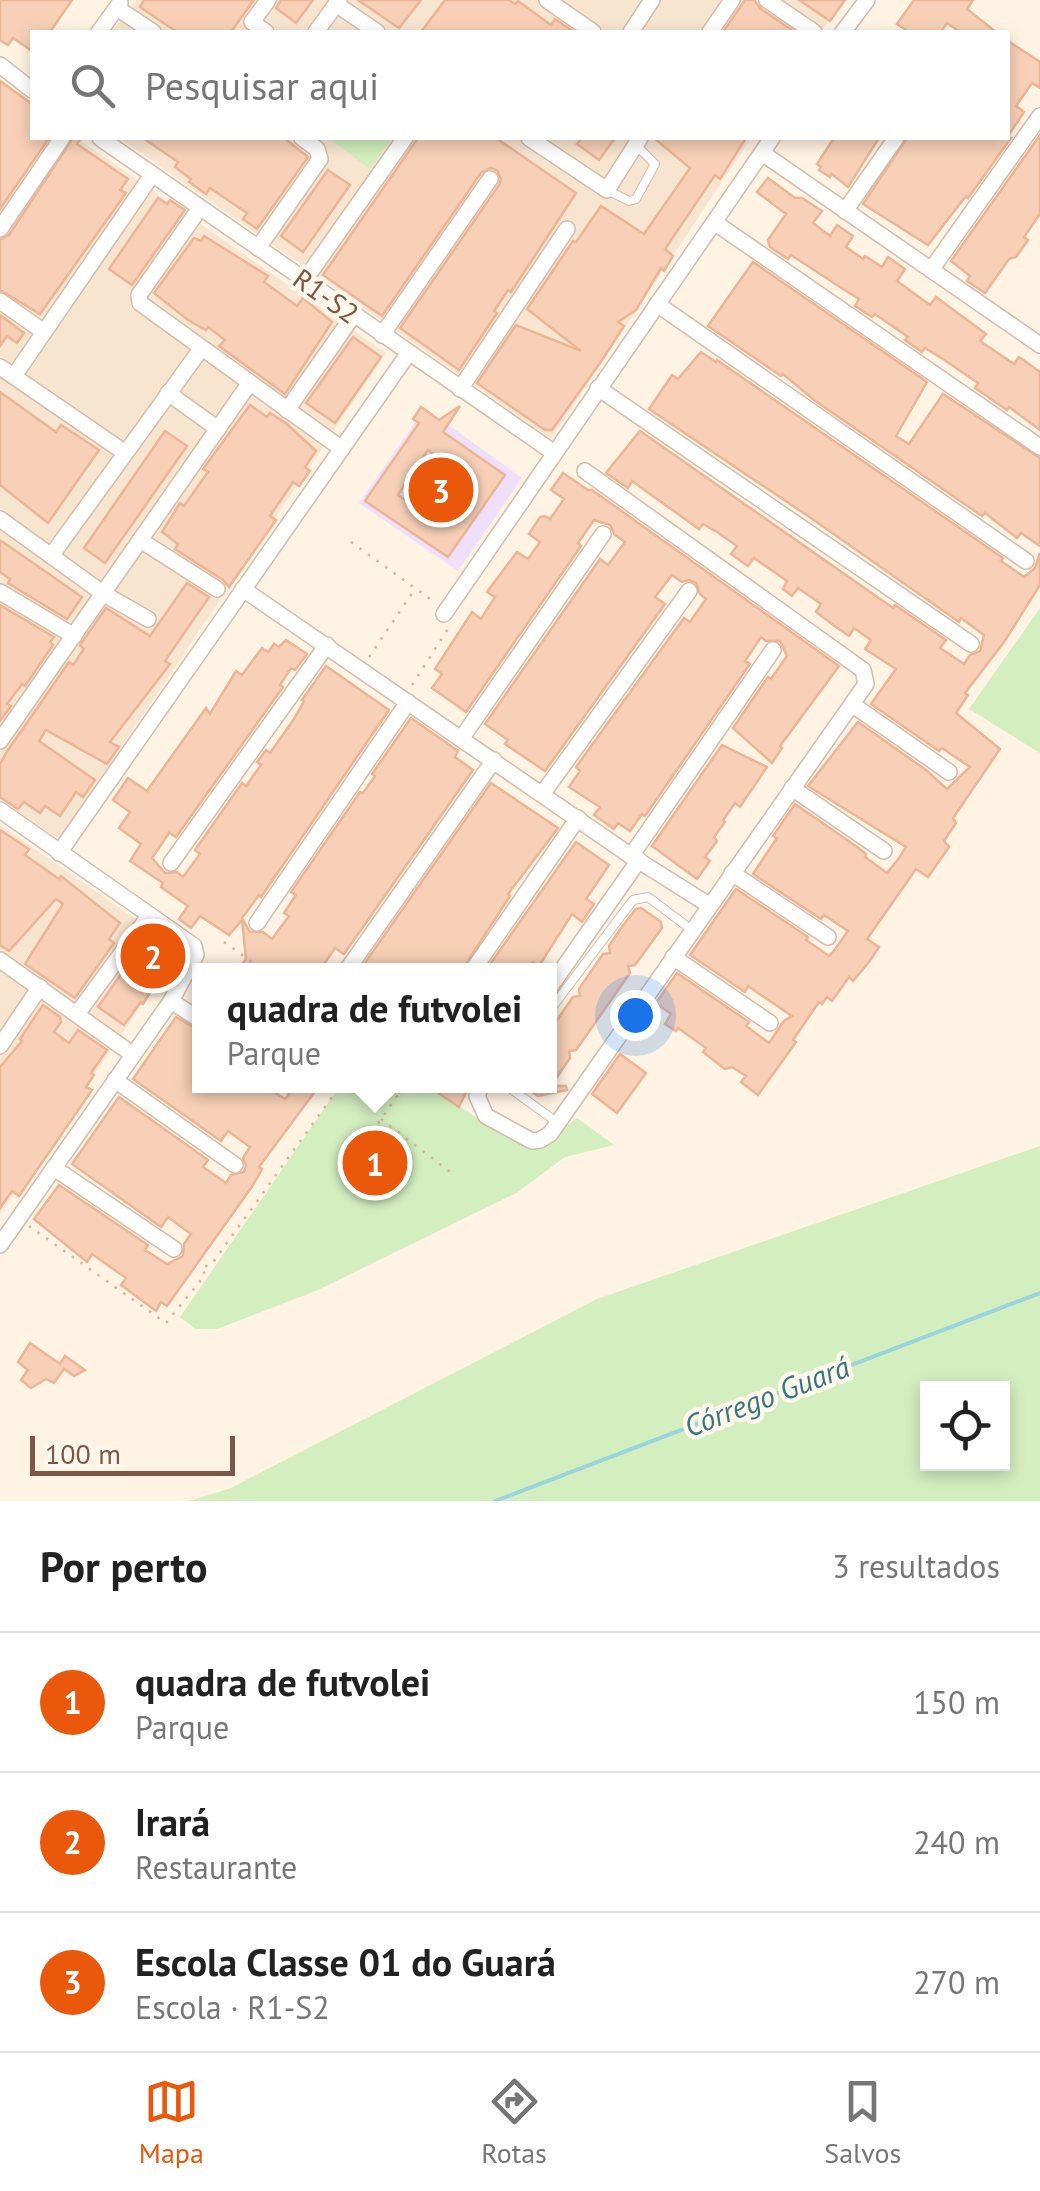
<!DOCTYPE html>
<html lang="pt">
<head>
<meta charset="utf-8">
<style>
  body { margin:0; font-family:"PT Sans",sans-serif; background:#f2f2f2; color:#222 }
  .controls { position:absolute; right:30px; bottom:30px; display:grid; overflow:hidden; border-radius:0px; box-shadow:0 5px 15px #0003 }
  .controls button { width:90px; height:90px; display:grid; place-items:center; padding:0; border:0; border-bottom:2px solid #e0e0e0; background:#fff; color:#222; font:50px sans-serif }
  .scale { position:absolute; left:30px; bottom:25px; width:205px; box-sizing:border-box; padding-left:10px; border:5px solid #7a5746; border-top:0; font-size:28px; line-height:35px; white-space:nowrap; color:#7a5746; -webkit-text-stroke:8px #fff7eb; paint-order:stroke }
  .you { position:absolute; left:635px; top:1015px; width:35px; height:35px; margin:-25px; border:8px solid #fff; border-radius:50%; background:#1a73e8; box-shadow:0 0 0 15px #1a73e833 }
  .badge { display:grid; place-items:center; width:65px; height:65px; border-radius:50%; background:#ea580c; color:#fff; font-size:32px; font-weight:700 }
  .pin { position:absolute; translate:-50% -50%; border:5px solid #fff; box-shadow:0 2px 10px #0006 }
  .popup { position:absolute; left:192px; top:963px; width:365px; height:130px; box-sizing:border-box; display:grid; place-content:center; border-radius:0px; background:#fff; filter:drop-shadow(0 2px 8px #0005); font-size:32px; white-space:nowrap; color:#767676 }
  .popup b { font-size:38px; color:#222 }
  .popup::after { content:''; position:absolute; left:50%; top:100%; margin-left:-20px; border:20px solid transparent; border-top-color:#fff }
  .list { margin:0; padding:0; list-style:none }
  h2 { display:flex; justify-content:space-between; align-items:center; height:130px; margin:0; padding:0 40px; font-size:42px }
  h2 small { font-size:32px; font-weight:400; color:#767676 }
  .list li { display:grid; grid-template-columns:65px 1fr auto; gap:30px; align-items:center; box-sizing:border-box; height:140px; padding:0 40px; border-top:2px solid #e0e0e0 }
  .list b { display:block; font-size:38px; white-space:nowrap }
  .list p { margin:0; font-size:32px; white-space:nowrap; color:#767676 }
  .list em { font-size:32px; font-style:normal; color:#767676 }
  .icon { flex:none; width:55px; height:55px; fill:none; stroke:currentColor; stroke-width:2; stroke-linecap:round; stroke-linejoin:round }
  .map { position:relative; flex:none; width:1040px; height:1501px; overflow:hidden }
  .search { position:absolute; background:#fff; box-shadow:0 5px 15px #0003; left:30px; right:30px; top:30px; height:110px; display:flex; align-items:center; gap:25px; box-sizing:border-box; padding:0 35px; border-radius:0px; color:#767676; font-size:38px }
  .sheet { height:550px; background:#fff }
  nav { display:flex; justify-content:space-around; align-items:center; box-sizing:border-box; height:140px; border-top:2px solid #e0e0e0; background:#fff; font-size:28px; color:#767676 }
  nav a { display:grid; justify-items:center; gap:5px }
  nav .on { color:#ea580c }
  .map>svg:first-child { display:block }
  .residential { fill:#f7e5d0 }
  .commercial { fill:#ffe2d6 }
  .education { fill:#f0dffb }
  .green { fill:#d3eebf; fill-rule:evenodd }
  .lines { fill:none; stroke-linecap:round; stroke-linejoin:round }
  .stream { stroke:#9ad4dd; stroke-width:4 }
  .building { fill:#f7d0b7; stroke:#ebb596; stroke-width:2.5; fill-rule:evenodd }
  .lane-casing { stroke:#d4bcaa; stroke-width:10 }
  .street-casing { stroke:#d4bcaa; stroke-width:18 }
  .path { stroke:#dcb39a; stroke-width:2.5; stroke-dasharray:2.5 8; stroke-linecap:butt }
  .lane { stroke:#fff; stroke-width:8 }
  .street { stroke:#fff; stroke-width:15 }
  .labels { text-anchor:middle; stroke-width:9; stroke-linejoin:round; paint-order:stroke }
  .street-label { font-size:28px; fill:#7a5746; stroke:#fff7eb }
  .water-label { font-size:30px; font-style:italic; fill:#377681; stroke:#fff7eb }
</style>
</head>
<body>
<div class="map">
<svg width="1040" height="1501" viewBox="0 0 1040 1501">
  <rect width="100%" height="100%" fill="#fff3e3"/>
  <g class="residential">
    <path d="M136,0H842L821,32H112Z"/>
    <path d="M0,84L32,107V138H77L386,353L59,840L0,799Z"/>
    <path d="M120,138H751L551,439Z"/>
    <path d="M0,825L179,949L0,1214Z"/>
  </g>
  <path class="commercial" d="M145,929L176,952L124,1030L93,1007Z"/>
  <path class="education" d="M425,408L522,478L458,571L359,503Z"/>
  <g class="green">
    <path d="M328,138H392L370,169Z"/>
    <path d="M1040,608V753L969,709Z"/>
    <path d="M340,1086H427L495,1129L542,1145L577,1118L614,1145L565,1157L518,1192L318,1290L217,1329H196L180,1317Z"/>
    <path d="M1040,1146V1501H189L231,1488L597,1299ZM928,1388H1002V1464H928Z"/>
  </g>
  <g class="lines">
    <path class="stream" d="M495,1501L1040,1293"/>
  </g>
  <g class="building">
    <path d="M0,0H72L50,32H32V51L13,38L8,45L0,40Z"/>
    <path d="M144,0H254L231,32H177L140,7Z"/>
    <path d="M281,0H313L296,23L276,8Z"/>
    <path d="M358,0H421L399,28Z"/>
    <path d="M445,0H509L515,4L518,1L551,25L555,19L574,32H421Z"/>
    <path d="M745,0H754L761,9L795,32H723Z"/>
    <path d="M799,0H845L830,21Z"/>
    <path d="M914,0H973L967,9L996,32H960L947,23L941,32H909L897,24Z"/>
    <path d="M1008,41L1040,62V88L1032,83L1016,106L1024,112L1008,136Z"/>
    <path d="M0,81L32,104V138H49L0,209Z"/>
    <path d="M1040,135V214L1024,237L1028,240L1016,257L1009,259L985,293L967,281L970,276L951,261Z"/>
    <path d="M73,138H81L77,144L128,179L120,190L126,193L40,314L0,290V240L9,235Z"/>
    <path d="M143,138H284L308,157L257,229L243,219L247,213L210,188L206,194L189,182L191,179L175,167L178,162Z"/>
    <path d="M418,138H496L576,193L511,292L508,290L494,311L497,313L459,370L400,328L499,185L501,179L497,170L490,168L481,173L382,316L323,275Z"/>
    <path d="M582,138H615L599,160L577,144Z"/>
    <path d="M654,138H746L720,179L715,175L665,249L673,256L664,271L661,268L636,310L618,322L624,326L602,360L552,430H545L477,383L516,325L581,351L527,309L573,241L576,242L601,206L644,234L690,168Z"/>
    <path d="M834,138H879L848,187L832,174L830,177L819,170L821,167L817,164Z"/>
    <path d="M907,138H1011L968,198L966,196L928,245L863,204Z"/>
    <path d="M328,170L350,185L303,252L281,236Z"/>
    <path d="M768,178L795,198H802L822,211L813,223L830,236L837,225L853,236L846,247L863,259L865,256L882,267L888,257L905,269L897,281L930,305L936,297L986,334L980,341L1014,364L1019,357L1040,372V430L1009,407L1007,410L975,388L978,383L943,359L925,348L922,352L905,340L908,337L875,314L872,317L855,306L859,299L840,287L791,255L788,259L770,247L768,240L786,214L757,192Z"/>
    <path d="M158,198L167,204L170,200L185,210L132,285L109,269Z"/>
    <path d="M204,236L268,276L264,282L297,306L303,298L332,322L285,394L219,346L225,340L208,327L206,330L188,320L154,293L194,238L201,241Z"/>
    <path d="M753,262L927,382L896,436L909,444L943,394L1040,458V546L1021,533L1017,538L985,513L982,516L814,400L783,374L781,376L708,326Z"/>
    <path d="M0,315L24,333L17,343L7,336L0,346Z"/>
    <path d="M353,337L381,357L335,423L306,403Z"/>
    <path d="M701,352L716,362L717,360L1003,558L1001,561L1024,577L1035,568L1040,553V585L1004,642L965,693L968,695L956,713L1000,749L953,818L956,823L944,841L949,847L928,877L916,869L867,939L879,947L869,962L853,981L849,977L832,1001L827,997L822,1004L819,1002L793,1040L796,1042L758,1095L741,1082L746,1076L732,1067L725,1069L703,1052L706,1048L678,1028L676,1031L665,1024L671,1014L656,1003L677,973L749,1022L746,1026L769,1043L784,1021L792,1016L748,986L745,992L690,955L736,889L808,937L806,940L829,956L833,952L848,931L824,915L821,919L753,874L777,838L773,836L795,804L850,842L866,854L865,857L887,873L899,858L906,847L808,786L858,722L926,770L947,789L970,767L942,748L939,751L871,704L896,669L865,649L871,640L854,628L849,636L832,624L816,612L821,604L798,588L792,596L783,589L787,581L754,558L748,566L731,554L737,546L717,532L703,524L699,529L632,481L628,488L606,473L640,431L893,608L895,605L946,640L940,648L964,664L970,655L980,651L984,635L961,618L959,622L808,516L649,409L672,375L678,379Z"/>
    <path d="M0,392L56,432L61,425L99,450L48,523L0,485Z"/>
    <path d="M250,405L267,417L270,413L287,424L316,451L305,467L310,471L299,486L293,482L270,516L276,520L229,587L223,580L175,549L178,544L162,532L180,503L184,506L208,472L203,469Z"/>
    <path d="M460,406L443,432L505,475L448,557L365,501L419,423L413,419L421,407L439,420ZM428,450L473,481L442,525L398,495Z"/>
    <path d="M165,431L187,446L105,563L84,548Z"/>
    <path d="M563,473L588,490H592L839,666L780,746L782,748L772,763L733,728L768,677L771,679L787,656L780,641H766L761,637L745,661L750,664L645,816L642,814L630,831L618,823L614,829L594,815L600,807L569,787L580,771L576,767L684,618L690,622L706,599L700,594L696,583L689,580L682,582L672,575L655,597L665,604L545,771L505,744L508,740L485,724L600,559L608,565L625,542L614,534L610,525L594,520L578,543L581,546L466,712L432,688L442,674L435,669L472,612L481,619L495,597L487,592L517,552L528,559L540,542L529,534L540,517L545,516L550,519L564,499L551,490Z"/>
    <path d="M0,540L82,597L67,619L8,583L10,579L0,572Z"/>
    <path d="M187,583L209,597L165,661L170,664L110,742L119,747L107,764L46,730L39,741L95,780L83,797L76,792L60,816L45,806L40,813L24,802L18,809L0,797V764L6,753L69,662L73,665L84,649L80,645L106,608L150,636Z"/>
    <path d="M0,605L54,637L50,642L53,645L25,686L22,684L7,704L11,706L0,721Z"/>
    <path d="M286,640L307,654L295,670L291,668L280,685L283,687L176,837L169,833L152,858L165,873L177,872L183,877L200,854L195,850L242,783L246,786L261,765L257,762L266,750L270,753L294,719L304,701L302,700L326,666L389,710L261,897L259,895L242,918L250,932H263L272,939L289,916L284,913L296,895L291,892L360,792L363,793L375,776L372,774L411,718L458,751L455,757L473,770L344,954L335,948L320,970H238L246,959L242,920L229,935L200,916L191,928L179,919L188,906L161,887L163,883L130,861L141,844L119,828L130,812L113,800L128,778L147,791L206,708L210,714L236,671L242,675L262,648L268,652L274,644L279,647Z"/>
    <path d="M722,745L767,767L740,807L735,803L723,820L725,822L714,837L717,841L705,857L710,861L697,879L652,846Z"/>
    <path d="M491,783L558,828L508,894L510,896L462,970H360Z"/>
    <path d="M0,830L29,849L25,855L59,879L61,876L120,923L109,939L114,943L75,998L25,964L63,904L56,899L9,951L0,945Z"/>
    <path d="M576,842L609,865L586,899L594,904L582,922L572,914L539,966L533,962L527,970H486Z"/>
    <path d="M641,908L661,922L662,928L635,965L628,966L630,973L576,1050L569,1051L570,1058L551,1086H566L567,1090L538,1096L523,1086H550V1030L573,997L580,996L579,989L603,954L610,953L609,946L621,928L636,909Z"/>
    <path d="M145,940L171,958L143,1004L141,1002L124,1025L98,1007Z"/>
    <path d="M43,1005L60,1017L61,1022L54,1032L69,1043L78,1030L107,1050L91,1073L94,1075L86,1087L92,1090L19,1196L12,1191L0,1208V1067L22,1041L20,1039Z"/>
    <path d="M176,1017L200,1031V1086H265L285,1099L295,1086H319L259,1167L262,1169L253,1185L167,1306L161,1302L156,1311L121,1285L126,1278L92,1254L87,1262L34,1219L59,1185L148,1245L145,1250L167,1264L183,1256L184,1244L191,1234L168,1217L161,1227L72,1164L119,1097L208,1160L203,1167L226,1183L231,1175L244,1172L246,1165L243,1158L250,1147L228,1131L221,1141L133,1079Z"/>
    <path d="M620,1054L646,1073L617,1113L592,1094Z"/>
    <path d="M428,1086H469L459,1107Z"/>
    <path d="M30,1343L60,1364L65,1356L85,1370L74,1376L64,1369L54,1383L46,1379L31,1388L21,1380L28,1370L18,1362Z"/>
  </g>
  <g class="lines">
    <g class="lane-casing">
      <g id="lane">
        <path d="M607,190L629,201L636,199L655,164L635,144"/>
        <path d="M550,1010L633,900L648,897L692,930"/>
        <path d="M507,1086L558,1123"/>
      </g>
    </g>
    <g class="street-casing">
      <g id="street">
        <path d="M547,0L593,32"/>
        <path d="M767,0L814,32"/>
        <path d="M336,4L377,32"/>
        <path d="M117,8L153,32"/>
        <path d="M99,32L120,3"/>
        <path d="M266,32L252,22L268,0"/>
        <path d="M316,32L339,0"/>
        <path d="M631,32L652,0"/>
        <path d="M710,32L732,0"/>
        <path d="M843,32L867,0"/>
        <path d="M0,65L32,90"/>
        <path d="M100,138L553,452"/>
        <path d="M529,138L607,190L640,138"/>
        <path d="M762,153L1040,345"/>
        <path d="M200,208L139,295L140,303L342,449"/>
        <path d="M845,211L896,138"/>
        <path d="M714,222L1040,447"/>
        <path d="M0,229L62,138"/>
        <path d="M258,248L320,159L317,149L302,138"/>
        <path d="M931,270L1040,116"/>
        <path d="M304,281L405,138"/>
        <path d="M0,301L44,332"/>
        <path d="M657,304L1026,561"/>
        <path d="M382,335L490,179"/>
        <path d="M0,367L124,452"/>
        <path d="M14,376L152,175"/>
        <path d="M598,388L971,644"/>
        <path d="M460,389L567,229"/>
        <path d="M168,393L218,429"/>
        <path d="M287,410L353,316"/>
        <path d="M0,519L104,594L148,619"/>
        <path d="M140,540L217,589"/>
        <path d="M51,556L201,349"/>
        <path d="M243,589L631,856L709,905"/>
        <path d="M0,592L74,636"/>
        <path d="M444,614L772,138"/>
        <path d="M853,705L949,772"/>
        <path d="M461,739L603,534"/>
        <path d="M0,741L249,384"/>
        <path d="M792,788L884,851"/>
        <path d="M543,793L689,591"/>
        <path d="M0,810L194,946L196,955L171,1001L0,1245"/>
        <path d="M59,853L408,354"/>
        <path d="M631,856L773,650"/>
        <path d="M171,863L327,645"/>
        <path d="M732,873L828,937"/>
        <path d="M257,923L408,702"/>
        <path d="M673,957L770,1023"/>
        <path d="M0,960L132,1054"/>
        <path d="M347,970L494,760"/>
        <path d="M473,970L578,818"/>
        <path d="M550,987L639,860"/>
        <path d="M171,1001L200,1020"/>
        <path d="M77,1014L149,916"/>
        <path d="M0,1046L40,987"/>
        <path d="M115,1080L235,1165"/>
        <path d="M481,1086L477,1096L486,1116L532,1141L540,1140L550,1134L866,684L863,670L585,471"/>
        <path d="M54,1168L174,1249"/>
      </g>
    </g>
    <g class="path">
      <path d="M351,542L433,601"/>
      <path d="M369,657L415,589"/>
      <path d="M412,685L448,629"/>
      <path d="M224,942L263,970"/>
      <path d="M381,1119L453,1174"/>
      <path d="M354,1158L404,1086"/>
      <path d="M29,1226L166,1323L205,1275L202,1267L211,1265L340,1086"/>
    </g>
    <use href="#lane" class="lane"/>
    <use href="#street" class="street"/>
  </g>
  <g class="labels">
    <g class="street-label">
      <text transform="translate(326 296) rotate(35)" y="10">R1-S2</text>
    </g>
    <g class="water-label">
      <text transform="translate(767 1397) rotate(-21)" y="10">Córrego Guará</text>
    </g>
  </g>
</svg>
<div class="controls">
<button><svg class="icon" aria-label="locate" viewBox="0 0 24 24"><circle cx="12" cy="12" r="6"/><path d="M12 2v4M12 18v4M2 12h4M18 12h4"/></svg></button>
</div>
<div class="scale">100 m</div>
<div class="you"></div>
<div class="pin badge" style="left:375px;top:1163px">1</div>
<div class="popup"><b>quadra de futvolei</b>Parque</div>
<div class="pin badge" style="left:153px;top:956px">2</div>
<div class="pin badge" style="left:441px;top:490px">3</div>
<div class="search"><svg class="icon" aria-label="search" viewBox="0 0 24 24"><circle cx="10" cy="10" r="6"/><path d="M15 15l6 6"/></svg>Pesquisar aqui</div>
</div>
<section class="sheet">
<h2>Por perto<small>3 resultados</small></h2>
<ul class="list">
<li><span class="badge">1</span><div><b>quadra de futvolei</b><p>Parque</p></div><em>150 m</em></li>
<li><span class="badge">2</span><div><b>Irará</b><p>Restaurante</p></div><em>240 m</em></li>
<li><span class="badge">3</span><div><b>Escola Classe 01 do Guará</b><p>Escola · R1-S2</p></div><em>270 m</em></li>
</ul>
</section>
<nav>
<a class="on"><svg class="icon" aria-label="map" viewBox="0 0 24 24"><path d="M3 6l6-2 6 2 6-2v14l-6 2-6-2-6 2zM9 4v14M15 6v14"/></svg>Mapa</a>
<a><svg class="icon" aria-label="directions" viewBox="0 0 24 24"><path d="M12 3l9 9-9 9-9-9zM9 14v-3h6M13 9l2 2-2 2"/></svg>Rotas</a>
<a><svg class="icon" aria-label="saved" viewBox="0 0 24 24"><path d="M7 4h10v16l-5-4-5 4z"/></svg>Salvos</a>
</nav>
</body>
</html>
